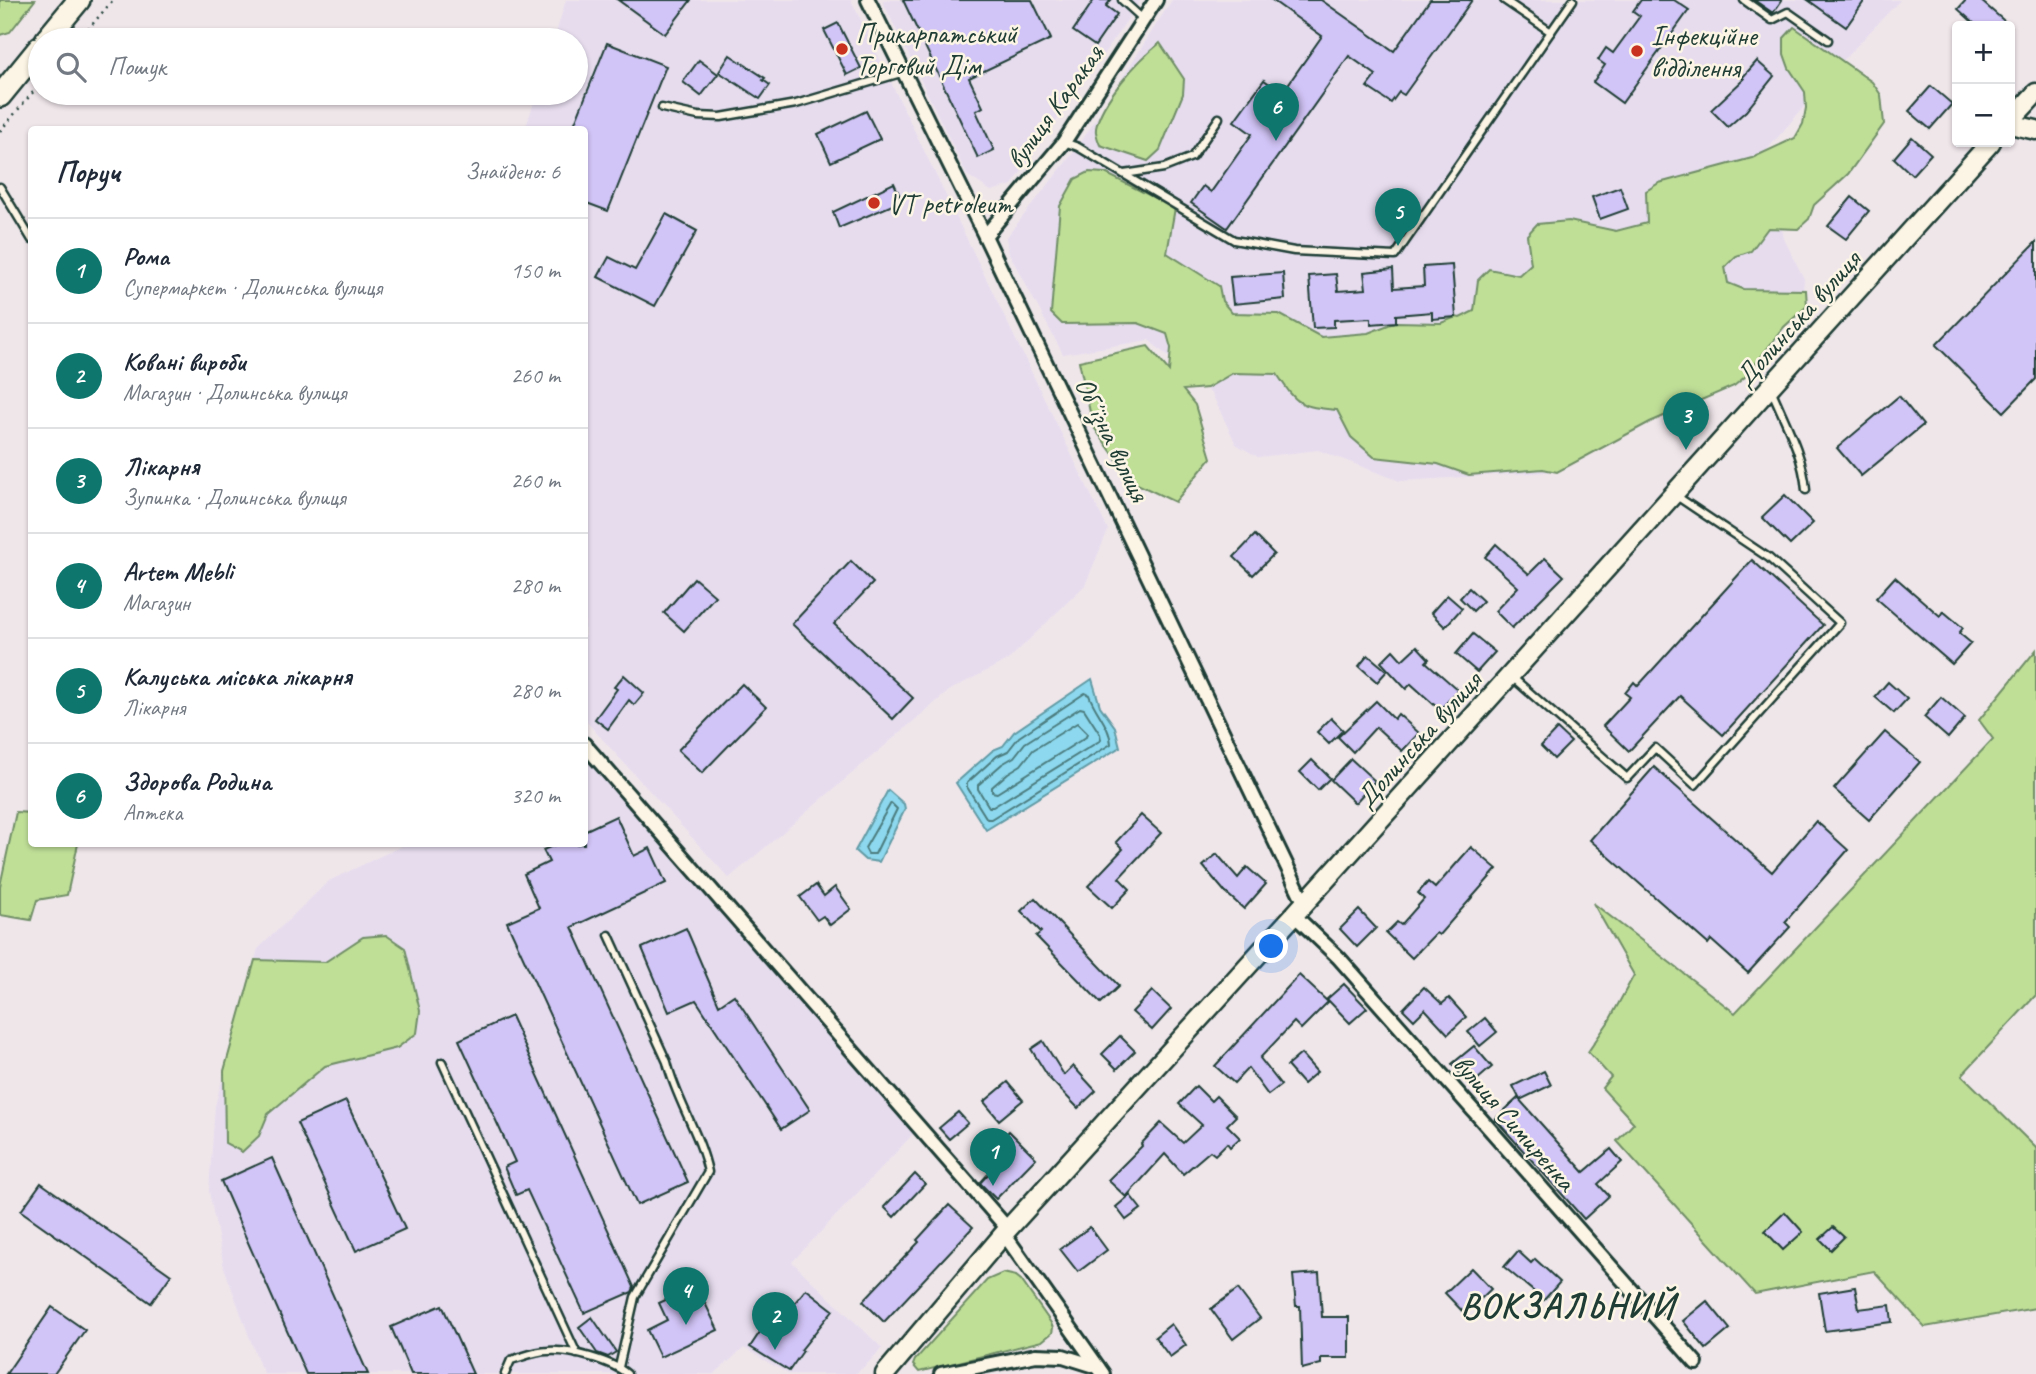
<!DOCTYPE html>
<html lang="uk">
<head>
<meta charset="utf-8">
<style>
  body { margin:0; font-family:Caveat,sans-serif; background:#f6f6f7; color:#1f2937 }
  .controls { position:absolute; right:21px; top:21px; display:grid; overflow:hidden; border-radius:7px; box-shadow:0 2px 5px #0004 }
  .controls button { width:63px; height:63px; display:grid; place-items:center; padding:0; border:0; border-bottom:2px solid #e0e1e3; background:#fff; color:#1f2937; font:35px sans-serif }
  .you { position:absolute; left:1272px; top:947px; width:24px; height:24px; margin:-18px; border:5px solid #fff; border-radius:50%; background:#1a73e8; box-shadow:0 0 0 10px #1a73e833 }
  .badge { display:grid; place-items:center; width:46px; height:46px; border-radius:50%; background:#0f766e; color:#fff; font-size:23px; font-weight:700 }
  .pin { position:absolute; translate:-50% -58px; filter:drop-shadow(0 2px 4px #0008) }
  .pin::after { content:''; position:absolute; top:37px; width:24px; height:21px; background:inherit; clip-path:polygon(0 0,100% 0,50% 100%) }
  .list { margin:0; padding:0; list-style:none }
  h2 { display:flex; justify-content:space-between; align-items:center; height:91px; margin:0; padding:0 28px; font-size:30px }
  h2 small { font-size:23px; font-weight:400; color:#747a83 }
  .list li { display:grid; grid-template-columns:46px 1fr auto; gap:21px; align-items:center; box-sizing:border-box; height:105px; padding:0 28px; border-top:2px solid #e0e1e3 }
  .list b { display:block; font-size:26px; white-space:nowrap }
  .list p { margin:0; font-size:23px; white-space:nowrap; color:#747a83 }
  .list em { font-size:23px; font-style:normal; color:#747a83 }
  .icon { flex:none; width:38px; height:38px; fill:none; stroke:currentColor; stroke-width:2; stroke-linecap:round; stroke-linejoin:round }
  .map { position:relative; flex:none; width:2036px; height:1374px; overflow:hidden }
  .search { position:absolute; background:#fff; box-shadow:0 2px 5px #0004; left:28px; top:28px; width:560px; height:77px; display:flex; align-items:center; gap:18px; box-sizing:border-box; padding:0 24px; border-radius:38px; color:#747a83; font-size:26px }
  .panel { position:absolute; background:#fff; box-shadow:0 2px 5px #0004; left:28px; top:126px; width:560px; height:721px; border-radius:7px }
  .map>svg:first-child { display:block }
  .built { fill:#e6dcee }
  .green { fill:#bfdf97; stroke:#6f8e66; stroke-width:2 }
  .water { fill:#8dd8ee; stroke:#619aa4; stroke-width:2 }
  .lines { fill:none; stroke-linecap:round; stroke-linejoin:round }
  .shore { stroke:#4b7b7e; stroke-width:2 }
  .building { fill:#d1c4f6; stroke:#1f3d34; stroke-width:2 }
  .service-casing { stroke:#1f3d34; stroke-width:11 }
  .minor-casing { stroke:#1f3d34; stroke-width:18 }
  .secondary-casing { stroke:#1f3d34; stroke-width:23 }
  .primary-casing { stroke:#1f3d34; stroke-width:26 }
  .path { stroke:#1f3d34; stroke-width:2.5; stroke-dasharray:2 5; stroke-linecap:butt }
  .service { stroke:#fcf5e5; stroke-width:6 }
  .minor { stroke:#fcf5e5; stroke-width:12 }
  .secondary { stroke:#fcf5e5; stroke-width:18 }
  .primary { stroke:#fcf5e5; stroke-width:21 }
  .poi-dot { fill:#c8321e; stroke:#fcf5e5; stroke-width:2.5 }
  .labels { text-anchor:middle; stroke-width:5; stroke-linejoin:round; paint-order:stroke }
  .poi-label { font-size:28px; fill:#1f3d34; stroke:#fcf5e5; text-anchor:start }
  .street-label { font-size:28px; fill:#1f3d34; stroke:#fcf5e5 }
  .district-label { font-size:35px; font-weight:bold; letter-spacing:2px; fill:#1f3d34; stroke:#fcf5e5 }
</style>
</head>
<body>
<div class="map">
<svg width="2036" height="1374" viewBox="0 0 2036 1374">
  <rect width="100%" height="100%" fill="#efe6ea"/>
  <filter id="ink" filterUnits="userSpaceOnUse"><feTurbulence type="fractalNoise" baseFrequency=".0143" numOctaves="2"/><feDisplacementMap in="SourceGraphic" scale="14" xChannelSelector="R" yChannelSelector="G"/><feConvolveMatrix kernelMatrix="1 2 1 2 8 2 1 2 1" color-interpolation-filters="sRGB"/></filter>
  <g filter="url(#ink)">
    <g class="built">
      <path d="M566,0H851L1108,530L1085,585L1009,659L950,690L729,878L585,720L584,130H525L537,93H576V40H554Z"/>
      <path d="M882,0H1141L1012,185L991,191L967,175Z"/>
      <path d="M1172,0H1900L1847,56L1767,150L1784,239L1804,279L1802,303L1614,439L1548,472L1400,481L1318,450L1258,457L1236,444L1212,394L1149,340L1063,354L1009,253L1006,238L1078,147Z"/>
      <path d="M585,756L915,1132L792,1262L882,1348L866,1365L855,1374H788L744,1348L714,1374H265L260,1366L224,1267L209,1191L215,1106L258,949L329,881L406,844H584Z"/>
    </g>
    <g class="green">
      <path d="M0,0H35L10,32L0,35Z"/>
      <path d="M1794,27L1872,82L1881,95L1884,124L1848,174L1814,205L1809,219L1798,229L1768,228L1751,251L1736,256L1725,267L1728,283L1743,289L1806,290L1807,306L1784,327L1746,376L1734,386L1650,422L1557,472L1543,469L1469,475L1438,464L1374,457L1351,437L1337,410C1299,406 1298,406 1277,374L1233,373L1207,388L1183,390L1195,405L1211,458L1175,502L1133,482L1093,426L1079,361L1148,346L1169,371L1171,348L1167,334L1138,323L1062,324L1051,313L1060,206L1075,179L1089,172L1105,173L1175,208L1167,253L1219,286L1222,301L1232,313L1279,314L1321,337L1368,333L1396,322L1441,323L1456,317L1460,318L1474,311L1478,280L1489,269L1519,275L1531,264L1527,235L1537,224L1569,221L1616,231L1647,223L1646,191L1659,183L1752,158L1795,138L1803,124L1806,108L1805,92L1789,68L1784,54V38Z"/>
      <path d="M1160,43L1184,79L1183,94L1160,150L1148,161L1100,145C1098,140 1095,133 1096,128C1101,101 1138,60 1160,43Z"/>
      <path d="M2036,650V995L1962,1075L2036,1148V1308L1925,1327L1874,1271L1755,1294L1617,1141L1634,1123L1602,1088L1611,1077L1588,1052L1609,1021L1634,975L1593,903L1735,1013L1993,739L1979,720Z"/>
      <path d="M16,812L31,813L32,844H78L67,895L37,900L31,920L0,915V886Z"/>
      <path d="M386,935L405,948L420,1011L417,1033L397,1048L325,1066L268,1114L259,1136L242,1152L225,1143L224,1071L255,960L325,962L363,937Z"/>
      <path d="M1003,1273L1016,1276L1021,1280L1051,1323L1053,1328L1052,1333L1042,1341L919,1372L913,1365L915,1360L987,1280Z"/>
    </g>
    <g class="water">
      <path d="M1092,679L1100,706L1115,727L1120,747L986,830L956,783L993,750L1003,746L1014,732Z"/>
      <path d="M888,790L904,804L905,809L879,862L865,860L855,851Z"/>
    </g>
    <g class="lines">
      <g class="shore">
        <path d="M1085,693L1089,695C1095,712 1110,726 1111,744L991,819H987L967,787V783L997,756L1008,751L1019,737Z"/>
        <path d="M1080,708L1084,709L1100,734L1101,740L993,807H989L978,789V785L1002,764L1014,757L1025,743Z"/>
        <path d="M1077,723L1087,733L1086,737L997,793L992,792V787L1008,773L1021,765L1033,750Z"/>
        <path d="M891,803L897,809L875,854H868L865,848Z"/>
      </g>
    </g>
    <g class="building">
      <path d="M618,0H691L665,34Z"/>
      <path d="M903,0H1032L1051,39L969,78L983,107L976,111L994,150L978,158Z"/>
      <path d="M1094,0H1111L1106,6L1117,14L1095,46L1073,31Z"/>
      <path d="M1272,0H1321L1394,51L1430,0H1472L1404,95L1399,92L1391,103L1367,87L1376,75L1349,56L1227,228L1191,203L1203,186L1211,192L1252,134L1234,121L1264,80L1282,93L1322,36Z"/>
      <path d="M1641,0H1674L1689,10L1622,103L1593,82L1605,65L1598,60L1606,48L1613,53L1640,16L1633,11Z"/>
      <path d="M1754,0H1782L1773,13Z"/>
      <path d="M1808,0H1865L1846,27Z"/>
      <path d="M1966,0H1980L2010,26H1977L1958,9Z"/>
      <path d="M838,23L861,68L847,75L824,30Z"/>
      <path d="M607,43L666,66L608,211L584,202V130H572Z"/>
      <path d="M730,55L765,78L763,80L770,85L760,99L719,72Z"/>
      <path d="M699,60L718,74L701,96L683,82Z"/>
      <path d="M1757,61L1774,76L1746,111L1728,127L1711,110L1744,79L1742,78Z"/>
      <path d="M1931,86L1952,104L1930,129L1909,111Z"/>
      <path d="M866,111L880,139L831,162L818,134Z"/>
      <path d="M1912,137L1931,154L1912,175L1894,158Z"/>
      <path d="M894,183L902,201L839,228L833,212Z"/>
      <path d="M1620,187L1628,209L1600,219L1592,197Z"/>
      <path d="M1852,197L1869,211L1846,239L1828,226Z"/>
      <path d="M666,214L697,231L655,306L598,277L609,257L635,270Z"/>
      <path d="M2036,242V379L2004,412L1936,345Z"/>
      <path d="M1452,265L1456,317L1432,319V312L1396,315V322L1371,324V318L1334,320V327L1313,328L1309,276L1336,274L1338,291L1366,289L1364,272L1393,269L1394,288L1424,286L1423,267Z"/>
      <path d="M1283,273L1285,299L1233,304L1230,277Z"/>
      <path d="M1899,396L1923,425L1861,476L1837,448Z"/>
      <path d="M1785,495L1813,523L1790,545L1762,517Z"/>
      <path d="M1255,535L1274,554L1253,575L1234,557Z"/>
      <path d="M1496,544L1529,574L1545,558L1564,576L1512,628L1495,611L1518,587L1485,557Z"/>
      <path d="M1752,560L1823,625L1723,735L1680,696L1629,751L1603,726L1630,697L1625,693L1634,682L1638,686Z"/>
      <path d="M851,561L873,583L834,624L913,698L893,719L792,624Z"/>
      <path d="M1895,577L1940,616L1943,611L1963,628L1959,633L1971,643L1952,664L1876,598Z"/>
      <path d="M694,578L715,596L684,631L664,613Z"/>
      <path d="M1469,588L1483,601L1473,611L1460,598Z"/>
      <path d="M1447,595L1462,608L1445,627L1431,613Z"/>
      <path d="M1473,634L1495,652L1477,672L1456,654Z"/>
      <path d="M1417,646L1429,659L1426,662L1458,690L1440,710L1411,684L1406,689L1381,662L1393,650L1402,660Z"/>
      <path d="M1368,655L1387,671L1377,682L1359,666Z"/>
      <path d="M624,675L644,693L634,705L629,700L608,729L595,719L617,689L614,687Z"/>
      <path d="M1888,682L1907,699L1894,713L1875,697Z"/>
      <path d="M742,684L766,707L702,773L678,750Z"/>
      <path d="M1941,697L1965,718L1948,738L1924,717Z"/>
      <path d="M1376,701L1394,719L1398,714L1419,733L1402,751L1376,727L1353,752L1338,737Z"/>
      <path d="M1331,718L1343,730L1329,744L1317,732Z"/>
      <path d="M1557,729L1571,742L1554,759L1541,746Z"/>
      <path d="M1885,732L1920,762L1869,820L1834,789Z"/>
      <path d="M1351,759L1375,781L1355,803L1331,780Z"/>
      <path d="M1312,760L1330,778L1318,790L1300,772Z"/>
      <path d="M1654,767L1772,872L1816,821L1848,850L1785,922L1790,927L1748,973L1711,940L1708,944L1590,840Z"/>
      <path d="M1141,815L1161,833L1119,878L1130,889L1112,908L1088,886L1123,849L1116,842Z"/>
      <path d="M616,816L634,856L650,848L666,883L572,927L688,1182L637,1205L507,922L539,908L524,874L549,862L543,850L557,844H584V831Z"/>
      <path d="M1471,847L1497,869L1439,935L1436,933L1412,958L1386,933L1397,922L1401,925L1424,899L1418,893L1428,882L1435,888Z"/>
      <path d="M1217,854L1238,878L1247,867L1266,884L1244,909L1225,892L1203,866Z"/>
      <path d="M816,885L824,896L835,887L851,909L830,925L823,916L817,920L800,897Z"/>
      <path d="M1035,898L1119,986L1101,1003L1036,936L1041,932L1021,911Z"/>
      <path d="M1359,910L1376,928L1357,947L1340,929Z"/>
      <path d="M686,928L719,1005L734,995L810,1110L781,1129L696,1000L669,1012L642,948Z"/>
      <path d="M1299,975L1328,1002L1301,1029L1294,1022L1260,1058L1281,1085L1268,1095L1248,1068L1234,1083L1215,1066Z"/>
      <path d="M1344,984L1367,1008L1350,1023L1327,999Z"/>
      <path d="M1424,987L1442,1004L1449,998L1466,1017L1448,1034L1425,1009L1414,1020L1403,1009Z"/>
      <path d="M1152,991L1171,1009L1152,1030L1132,1012Z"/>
      <path d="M511,1016L634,1287L632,1292L584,1313L527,1190L516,1195L504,1167L515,1162L459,1040Z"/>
      <path d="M1485,1018L1497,1032L1480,1046L1468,1032Z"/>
      <path d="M1120,1036L1135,1051L1117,1069L1102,1054Z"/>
      <path d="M1043,1041L1064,1075L1073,1066L1096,1091L1078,1108L1049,1078L1031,1049Z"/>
      <path d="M1474,1046L1492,1067L1470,1086L1452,1064Z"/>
      <path d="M1301,1054L1317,1072L1303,1084L1287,1066Z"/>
      <path d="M1544,1071L1551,1085L1520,1100L1513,1086Z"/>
      <path d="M1008,1082L1023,1100L999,1120L984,1102Z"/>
      <path d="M1196,1086L1211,1101L1216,1096L1236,1116L1227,1125L1240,1138L1230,1147L1227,1143L1215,1155L1210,1151L1183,1174L1165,1154L1126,1197L1108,1180L1142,1146L1141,1144L1161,1123L1183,1143L1202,1125L1179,1104Z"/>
      <path d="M1518,1098L1584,1172L1611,1149L1622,1162L1598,1184L1609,1196L1584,1219L1495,1119Z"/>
      <path d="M346,1101L405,1229L356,1251L297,1123Z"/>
      <path d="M958,1112L968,1123L949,1139L939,1128Z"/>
      <path d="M1009,1131L1036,1158L996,1199L980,1183L990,1172L979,1162Z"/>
      <path d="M272,1158L368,1374H306L221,1181Z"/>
      <path d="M915,1174L925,1184L894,1217L884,1207Z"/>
      <path d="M41,1183L171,1275L151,1303L21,1211Z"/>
      <path d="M1130,1195L1141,1209L1126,1220L1116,1207Z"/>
      <path d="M949,1205L973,1227L884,1322L863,1301L919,1242L917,1240Z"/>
      <path d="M1785,1212L1803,1232L1783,1250L1765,1231Z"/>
      <path d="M1090,1227L1107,1250L1078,1272L1060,1249Z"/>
      <path d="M1833,1227L1844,1237L1831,1250L1820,1239Z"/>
      <path d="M1518,1251L1531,1263L1535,1259L1560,1282L1544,1300L1504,1267Z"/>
      <path d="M1471,1268L1491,1289L1465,1314L1445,1293Z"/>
      <path d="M1319,1273L1322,1317H1349V1358H1321V1364L1302,1369L1300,1306H1296L1293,1275Z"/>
      <path d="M1855,1287L1859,1309L1890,1305L1892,1322L1825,1331L1819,1293Z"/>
      <path d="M806,1289L833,1310L801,1350L803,1351L789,1371L750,1347L764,1326L772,1331Z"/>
      <path d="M1238,1289L1260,1318L1233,1339L1211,1309Z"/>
      <path d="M672,1297L680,1314L705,1303L718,1330L660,1357L647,1330L667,1320L659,1303Z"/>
      <path d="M1707,1301L1730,1329L1706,1349L1683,1321Z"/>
      <path d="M442,1305L473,1374H411L391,1327Z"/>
      <path d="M52,1307L85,1330L54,1374H6Z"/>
      <path d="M592,1317L616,1352L608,1357L597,1353L579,1327Z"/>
      <path d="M1171,1324L1186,1345L1170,1357L1155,1337Z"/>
    </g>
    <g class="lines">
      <g class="service-casing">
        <g id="service">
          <path d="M1122,0L1144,20"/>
          <path d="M1504,0L1551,32"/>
          <path d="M1744,0L1772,20L1788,12L1828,40"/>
          <path d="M662,108L698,116L721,117L796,104L904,72"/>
          <path d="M1064,142L1078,147L1234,240L1294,251L1395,256L1573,0"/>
          <path d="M1124,174L1164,168L1192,157L1219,118"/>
          <path d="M0,187L32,240"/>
          <path d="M1771,389C1785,422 1803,454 1806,490"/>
          <path d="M1512,677L1627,778L1655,748L1695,785L1840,623L1769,558L1675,495"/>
          <path d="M609,935L667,1062C676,1100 700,1133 708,1172L635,1297L619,1367"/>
          <path d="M442,1062L577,1354"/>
          <path d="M505,1374L511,1360C522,1357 536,1351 548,1351C569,1349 612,1361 627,1374"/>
        </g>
      </g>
      <g class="minor-casing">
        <g id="minor">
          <path d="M868,0L985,236L1305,904"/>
          <path d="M985,236L1064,142L1156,0"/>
          <path d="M584,744L1008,1229"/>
          <path d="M1294,915L1339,958L1696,1363"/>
          <path d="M1004,1234L1103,1374"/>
          <path d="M941,1374L1036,1355L1063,1356L1098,1367"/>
        </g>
      </g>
      <g class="secondary-casing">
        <g id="secondary">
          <path d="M2010,121L2036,93"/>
          <path d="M2010,124L2036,130"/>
          <path d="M885,1374L1008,1229L1294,915L1991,142"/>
        </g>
      </g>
      <g class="primary-casing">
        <g id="primary">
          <path d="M46,40L79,0"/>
          <path d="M0,96L40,47"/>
        </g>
      </g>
      <g class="path">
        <path d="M79,40L113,0"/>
        <path d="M0,131L40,84"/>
      </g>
      <use href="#service" class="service"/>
      <use href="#minor" class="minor"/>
      <use href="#secondary" class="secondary"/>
      <use href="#primary" class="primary"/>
    </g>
  </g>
  <g class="poi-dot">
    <circle cx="842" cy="49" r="7"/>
    <circle cx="1637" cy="51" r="7"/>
    <circle cx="874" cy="203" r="7"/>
  </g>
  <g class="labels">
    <g class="poi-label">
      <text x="856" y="43">Прикарпатський<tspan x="856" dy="32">Торговий Дім</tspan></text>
      <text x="1651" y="45">Інфекційне<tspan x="1651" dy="32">відділення</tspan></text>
      <text x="888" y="213">VT petroleum</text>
    </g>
    <g class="street-label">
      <text transform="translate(1054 106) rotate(-54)" y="10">вулиця Каракая</text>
      <text transform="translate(1797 318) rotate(-48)" y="10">Долинська вулиця</text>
      <text transform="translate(1113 439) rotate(64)" y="10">Обʼїзна вулиця</text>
      <text transform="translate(1418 739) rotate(-48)" y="10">Долинська вулиця</text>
      <text transform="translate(1515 1122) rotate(49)" y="10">вулиця Симиренка</text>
    </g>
    <g class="district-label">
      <text x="1568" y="1317">ВОКЗАЛЬНИЙ</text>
    </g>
  </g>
</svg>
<div class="controls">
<button>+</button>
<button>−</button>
</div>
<div class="you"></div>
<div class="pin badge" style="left:993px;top:1186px">1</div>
<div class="pin badge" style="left:775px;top:1350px">2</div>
<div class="pin badge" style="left:1686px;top:450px">3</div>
<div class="pin badge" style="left:686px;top:1325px">4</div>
<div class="pin badge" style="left:1398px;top:246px">5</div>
<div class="pin badge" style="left:1276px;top:141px">6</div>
<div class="search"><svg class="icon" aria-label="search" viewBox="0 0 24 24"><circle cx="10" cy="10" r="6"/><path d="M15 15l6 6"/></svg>Пошук</div>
<section class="panel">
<h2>Поруч<small>Знайдено: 6</small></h2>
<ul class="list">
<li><span class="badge">1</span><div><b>Рома</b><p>Супермаркет · Долинська вулиця</p></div><em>150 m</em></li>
<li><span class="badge">2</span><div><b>Ковані вироби</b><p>Магазин · Долинська вулиця</p></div><em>260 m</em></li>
<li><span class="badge">3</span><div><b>Лікарня</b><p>Зупинка · Долинська вулиця</p></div><em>260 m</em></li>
<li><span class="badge">4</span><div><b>Artem Mebli</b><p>Магазин</p></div><em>280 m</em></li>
<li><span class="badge">5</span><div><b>Калуська міська лікарня</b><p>Лікарня</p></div><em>280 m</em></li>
<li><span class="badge">6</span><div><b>Здорова Родина</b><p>Аптека</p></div><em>320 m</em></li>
</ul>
</section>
</div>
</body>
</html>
